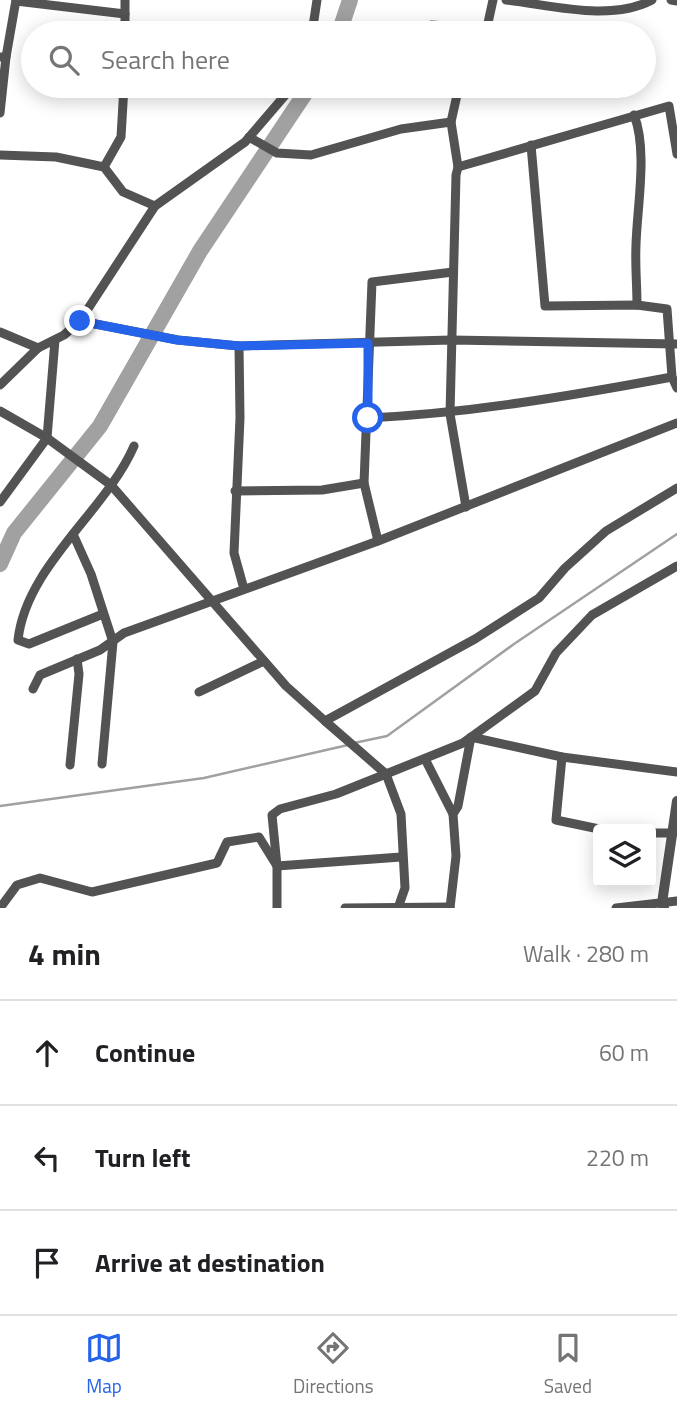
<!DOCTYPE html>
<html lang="en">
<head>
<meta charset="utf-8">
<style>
  body { margin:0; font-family:"Titillium Web",sans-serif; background:#f6f6f6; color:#202124 }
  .controls { position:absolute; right:21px; bottom:21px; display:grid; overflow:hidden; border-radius:7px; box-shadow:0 4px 18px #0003 }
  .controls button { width:63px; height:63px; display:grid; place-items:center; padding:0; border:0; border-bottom:2px solid #e0e0e0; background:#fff; color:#202124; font:35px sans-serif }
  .stop { position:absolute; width:21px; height:21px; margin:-16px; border:5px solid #2563eb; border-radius:50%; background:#fff }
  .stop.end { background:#2563eb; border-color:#fff; box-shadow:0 2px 7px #0008 }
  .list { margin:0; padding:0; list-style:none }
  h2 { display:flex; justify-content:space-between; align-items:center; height:91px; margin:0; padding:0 28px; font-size:30px }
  h2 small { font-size:23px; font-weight:400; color:#757577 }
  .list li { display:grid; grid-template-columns:46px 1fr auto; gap:21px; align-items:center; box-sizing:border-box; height:105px; padding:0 28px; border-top:2px solid #e0e0e0 }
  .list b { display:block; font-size:26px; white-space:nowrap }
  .list em { font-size:23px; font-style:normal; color:#757577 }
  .icon { flex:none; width:38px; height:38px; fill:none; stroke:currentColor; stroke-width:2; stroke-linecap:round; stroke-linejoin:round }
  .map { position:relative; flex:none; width:677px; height:908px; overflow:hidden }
  .search { position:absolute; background:#fff; box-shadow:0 4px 18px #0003; left:21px; right:21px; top:21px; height:77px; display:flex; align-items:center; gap:18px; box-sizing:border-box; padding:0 24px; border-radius:38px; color:#757577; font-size:26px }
  .sheet { height:406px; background:#fff }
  nav { display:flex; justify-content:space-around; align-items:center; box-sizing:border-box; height:98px; border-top:2px solid #e0e0e0; background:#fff; font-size:19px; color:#757577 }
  nav a { display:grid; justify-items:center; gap:4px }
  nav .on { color:#2563eb }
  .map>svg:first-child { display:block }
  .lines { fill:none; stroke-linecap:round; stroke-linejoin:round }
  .stream { stroke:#a1a1a1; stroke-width:2.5 }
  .river { stroke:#a1a1a1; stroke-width:16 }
  .minor { stroke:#535353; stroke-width:9 }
  .tertiary { stroke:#535353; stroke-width:10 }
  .route { stroke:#2563eb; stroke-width:9 }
</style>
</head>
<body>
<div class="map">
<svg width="677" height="908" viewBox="0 0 677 908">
  <rect width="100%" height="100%" fill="#fff"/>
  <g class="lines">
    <g class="stream">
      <path d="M354,743L387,736L514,644L677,534"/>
      <path d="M0,806L204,778L348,745"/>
    </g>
    <g class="river">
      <path d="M339,33L350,0"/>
      <path d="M0,564L14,533L100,426L200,251L310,86"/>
    </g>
    <g class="minor">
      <path d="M506,0C551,5 610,22 652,0"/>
      <path d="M671,0L677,1"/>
      <path d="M16,1L125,14"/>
      <path d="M486,32L493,0"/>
      <path d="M125,33V0"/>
      <path d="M312,33L317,0"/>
      <path d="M395,33L432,25L487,29"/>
      <path d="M0,57H6L16,0"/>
      <path d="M459,86L451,122L458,167L456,175L450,414L466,507"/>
      <path d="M0,113L6,57"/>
      <path d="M634,115C648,150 637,207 636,245C635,265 637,285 637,305"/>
      <path d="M249,137L277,153L311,155L401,129L451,122"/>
      <path d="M531,145L545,306L637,305L667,309L672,377L677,388"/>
      <path d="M0,155L56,157L104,167L123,192L155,206L245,142L293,86"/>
      <path d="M104,167L121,137L124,86"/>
      <path d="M458,167L669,106L677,154"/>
      <path d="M80,321L155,206"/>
      <path d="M0,332L38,348"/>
      <path d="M239,346L240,418L234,553L244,589"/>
      <path d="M0,385L38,348L64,335L80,321L178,340L239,346L451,340L677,344"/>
      <path d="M0,411L47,438L111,485L286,686L325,721L475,639L539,598L565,568L606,531L677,488"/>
      <path d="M368,418C471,413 570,396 672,377"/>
      <path d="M235,491L322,490L364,483"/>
      <path d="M0,502L47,438L55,340"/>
      <path d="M73,534L91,574L113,642L102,764"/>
      <path d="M378,541L364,483L372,282L453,272"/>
      <path d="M103,614L29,644L18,640C26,566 106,511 134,446"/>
      <path d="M33,689L40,675L100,650L124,633L378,541L677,423"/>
      <path d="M199,692L264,661"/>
      <path d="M325,721L386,774L463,743L535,691L556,653L592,615L677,566"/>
      <path d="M562,757L556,820L599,829"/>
      <path d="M425,759L453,814"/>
      <path d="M70,765L79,674L77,659"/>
      <path d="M651,833H672"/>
      <path d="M0,908L17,885L40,878L92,892L217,863L227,842L259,837L277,866L401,857"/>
      <path d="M277,908V866L272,815L280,809L336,794L386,774L401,814L405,888L398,908"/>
      <path d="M345,908L450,907"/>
      <path d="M450,908L456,856L453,814L458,806L471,737L562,757L677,772"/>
      <path d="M616,908L677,901"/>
    </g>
    <path class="tertiary" d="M664,908L662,903L677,801"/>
  </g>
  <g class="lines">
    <path class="route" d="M80,321L177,340L239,346L368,343V418"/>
  </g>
</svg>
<div class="controls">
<button><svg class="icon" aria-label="layers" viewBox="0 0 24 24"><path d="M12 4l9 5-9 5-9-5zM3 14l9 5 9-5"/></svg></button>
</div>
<div class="stop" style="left:368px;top:418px"></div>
<div class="stop end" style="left:80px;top:321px"></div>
<div class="search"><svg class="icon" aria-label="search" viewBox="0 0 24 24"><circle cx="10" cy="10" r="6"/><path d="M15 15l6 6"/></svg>Search here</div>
</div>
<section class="sheet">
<h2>4 min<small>Walk · 280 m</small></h2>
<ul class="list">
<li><svg class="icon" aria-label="ahead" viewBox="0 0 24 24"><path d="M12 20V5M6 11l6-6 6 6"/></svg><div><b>Continue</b></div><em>60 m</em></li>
<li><svg class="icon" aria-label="left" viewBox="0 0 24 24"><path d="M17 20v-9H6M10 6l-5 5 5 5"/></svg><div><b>Turn left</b></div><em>220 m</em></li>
<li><svg class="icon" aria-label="arrive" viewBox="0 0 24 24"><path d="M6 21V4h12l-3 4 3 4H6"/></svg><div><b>Arrive at destination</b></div></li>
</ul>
</section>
<nav>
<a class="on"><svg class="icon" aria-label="map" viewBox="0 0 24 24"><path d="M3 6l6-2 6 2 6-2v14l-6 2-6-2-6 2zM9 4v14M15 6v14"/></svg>Map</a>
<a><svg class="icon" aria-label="directions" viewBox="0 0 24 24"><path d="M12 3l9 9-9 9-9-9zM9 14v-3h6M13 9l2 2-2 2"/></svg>Directions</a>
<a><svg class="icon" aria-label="saved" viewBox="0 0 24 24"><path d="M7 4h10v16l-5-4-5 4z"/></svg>Saved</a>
</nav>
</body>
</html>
